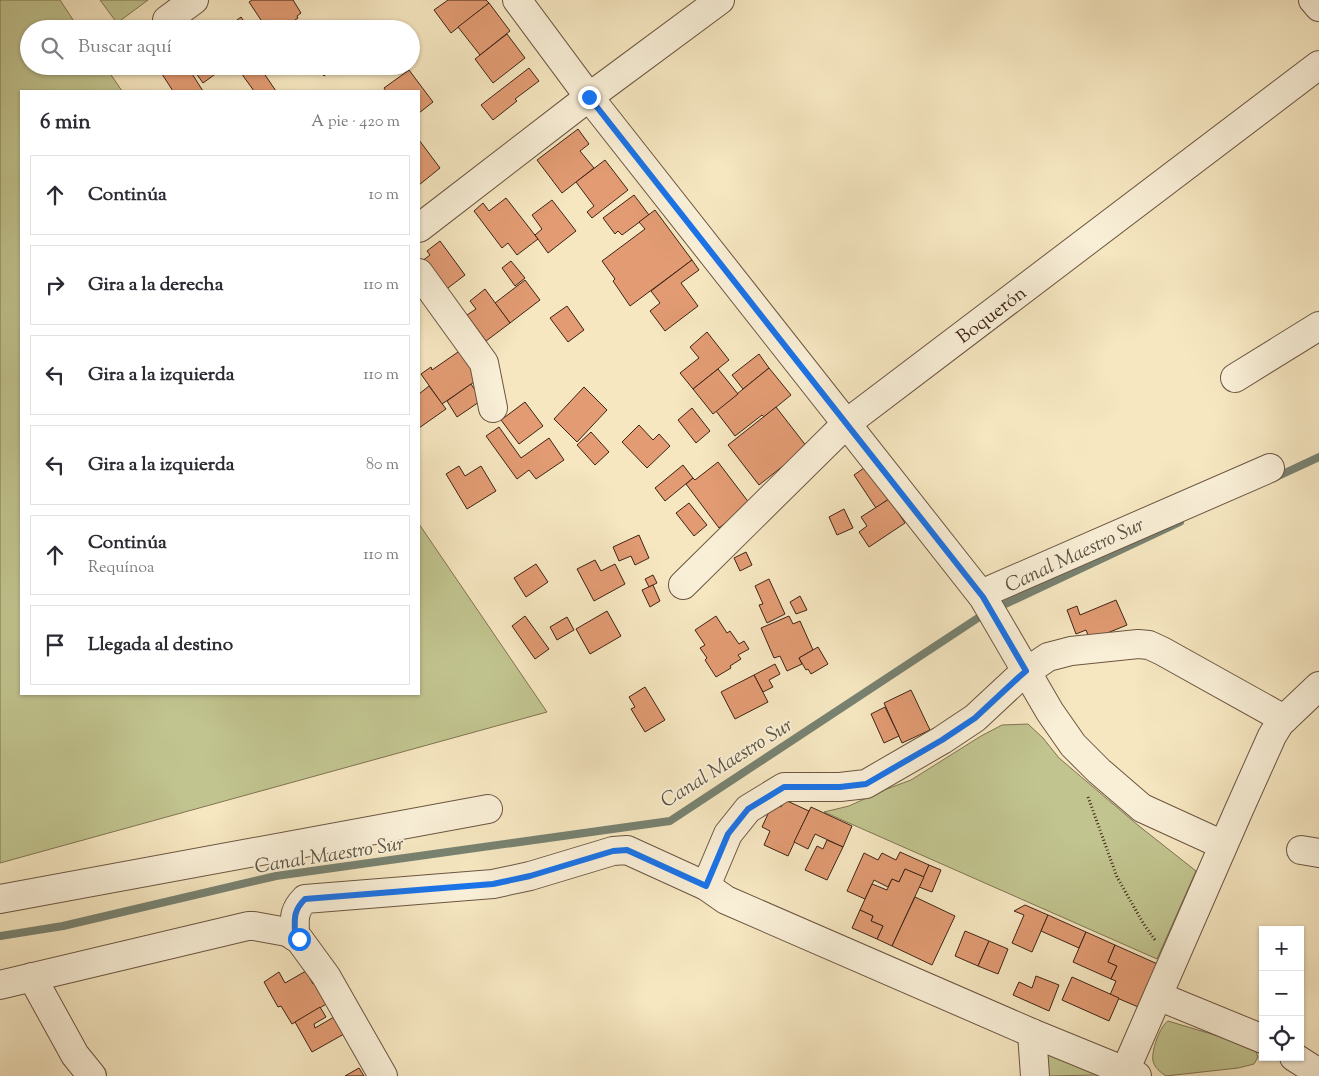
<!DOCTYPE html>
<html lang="es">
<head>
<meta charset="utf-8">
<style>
  body { margin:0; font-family:"Sorts Mill Goudy",serif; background:#f7f7f7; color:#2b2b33 }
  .controls { position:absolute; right:15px; bottom:15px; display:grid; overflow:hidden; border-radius:0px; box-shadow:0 1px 4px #0004 }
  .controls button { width:45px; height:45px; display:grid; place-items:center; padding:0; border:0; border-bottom:1px solid #e1e1e2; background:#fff; color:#2b2b33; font:25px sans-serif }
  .stop { position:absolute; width:15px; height:15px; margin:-11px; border:4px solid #1a73e8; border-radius:50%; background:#fff }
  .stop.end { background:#1a73e8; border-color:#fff; box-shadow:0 1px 5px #0008 }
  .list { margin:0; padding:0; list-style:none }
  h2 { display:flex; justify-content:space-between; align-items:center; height:65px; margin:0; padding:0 20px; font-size:21px }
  h2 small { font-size:16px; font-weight:400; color:#7c7c81 }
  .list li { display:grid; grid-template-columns:32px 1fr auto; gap:15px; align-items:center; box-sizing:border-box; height:80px; margin:0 10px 10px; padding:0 10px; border:1px solid #e1e1e2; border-radius:0px }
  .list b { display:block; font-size:19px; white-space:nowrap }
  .list p { margin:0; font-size:16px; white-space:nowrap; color:#7c7c81 }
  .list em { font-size:16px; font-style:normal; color:#7c7c81 }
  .icon { flex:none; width:28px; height:28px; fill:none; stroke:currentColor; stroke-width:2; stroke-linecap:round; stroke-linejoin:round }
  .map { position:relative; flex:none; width:1319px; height:1076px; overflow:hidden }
  .search { position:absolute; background:#fff; box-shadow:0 1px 4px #0004; left:20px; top:20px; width:400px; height:55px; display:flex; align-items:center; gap:12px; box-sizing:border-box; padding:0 18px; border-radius:28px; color:#7c7c81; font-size:19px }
  .panel { position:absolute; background:#fff; box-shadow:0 1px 4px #0004; left:20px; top:90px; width:400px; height:605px; border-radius:0px }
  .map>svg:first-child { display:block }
  .green { fill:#c1c48f; stroke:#807452 }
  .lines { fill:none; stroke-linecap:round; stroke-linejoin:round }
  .stream { stroke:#788271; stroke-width:8 }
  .building { fill:#e29b73; stroke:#3e2416 }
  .minor-casing { stroke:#6c5541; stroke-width:30 }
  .path { stroke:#3e2416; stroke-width:3; stroke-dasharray:1 2.5; stroke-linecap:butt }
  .minor { stroke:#f9efd7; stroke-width:28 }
  .route { stroke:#1a73e8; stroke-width:6 }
  .labels { text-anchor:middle; stroke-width:4; stroke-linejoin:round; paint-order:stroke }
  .street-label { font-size:19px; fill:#3e2416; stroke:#f9efd7 }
  .water-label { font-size:20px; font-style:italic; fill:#5b5343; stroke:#f9efd7 }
</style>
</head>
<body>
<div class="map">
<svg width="1319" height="1076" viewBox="0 0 1319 1076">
  <rect width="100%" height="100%" fill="#f6e7c1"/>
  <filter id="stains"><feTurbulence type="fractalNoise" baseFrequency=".004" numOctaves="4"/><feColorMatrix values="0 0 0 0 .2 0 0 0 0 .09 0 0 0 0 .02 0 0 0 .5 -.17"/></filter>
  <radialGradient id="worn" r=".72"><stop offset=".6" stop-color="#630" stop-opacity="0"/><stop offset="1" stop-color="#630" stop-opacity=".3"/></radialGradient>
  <g class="green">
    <path d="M0,0H60L79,29H29V66H105L122,91H21V694H419V524L547,712L0,863Z"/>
    <path d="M100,0H148L117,23Z"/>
    <path d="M1028,724L1043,738L1059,758L1139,826L1196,871L1157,959L824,812L849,806L884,790L911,780L981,736L1002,725Z"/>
    <path d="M1168,1021L1248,1045L1256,1052L1258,1057L1254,1064L1238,1068L1166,1076C1160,1072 1155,1068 1153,1061C1151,1051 1160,1026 1168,1021Z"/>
    <path d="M1044,1053H1049L1094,1073L1097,1075L1047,1076Z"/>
  </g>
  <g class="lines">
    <g class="stream">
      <path d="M1274,478L1319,457"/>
      <path d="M0,936L63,926L276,876L670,821L984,614L1180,522"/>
    </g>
  </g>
  <g class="building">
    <path d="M252,0H293L301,13L297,16L298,18L282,29H267L249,2Z"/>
    <path d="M448,0H486L489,3L451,33L434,10Z"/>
    <path d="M489,3L510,31L480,55L458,27Z"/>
    <path d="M241,17L249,29H225Z"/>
    <path d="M507,34L525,58L493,83L475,59Z"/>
    <path d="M160,66H187L203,91H173L158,68Z"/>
    <path d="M191,66H225V67L203,83Z"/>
    <path d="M236,66H272L263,72L276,91H254Z"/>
    <path d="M317,66H337L324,76Z"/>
    <path d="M529,68L539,81L515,99L517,101L493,120L481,105Z"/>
    <path d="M409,70L433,102L419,113V91H386L384,88Z"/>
    <path d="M578,129L589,144L580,151L594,168L562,193L537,160Z"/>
    <path d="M419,140L440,168L419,185Z"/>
    <path d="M605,160L628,190L592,218L587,212L594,206L576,182Z"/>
    <path d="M634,195L649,215L622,235L618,231L615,234L603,218Z"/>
    <path d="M506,198L538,239L517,255L508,243L502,248L474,211L483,203L489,211Z"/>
    <path d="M552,200L576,231L548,253L535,235L542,229L532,215Z"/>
    <path d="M655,210L692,260L630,306L613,281L615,279L602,261L645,229L639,222Z"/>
    <path d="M440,241L465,275L444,291L422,261L430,255L427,251Z"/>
    <path d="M692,260L699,270L681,283L698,306L665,331L650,311L660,303L651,291Z"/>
    <path d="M511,261L525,278L515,286L502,268Z"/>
    <path d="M525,280L540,300L510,323L495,303Z"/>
    <path d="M485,289L510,323L486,341L467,315L476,309L470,301Z"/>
    <path d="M567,306L584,330L568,342L550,318Z"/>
    <path d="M707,332L729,360L693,389L680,373L699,358L690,347Z"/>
    <path d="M461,350L480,378L442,404L421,374L431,367L432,370Z"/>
    <path d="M759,354L769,368L743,389L732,375Z"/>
    <path d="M769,368L791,395L764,417L762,415L735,436L716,411Z"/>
    <path d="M718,369L738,394L713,414L693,389Z"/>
    <path d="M471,384L482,400L457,417L447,401Z"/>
    <path d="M429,386L446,409L419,428V394Z"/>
    <path d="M584,387L607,410L577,442L554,419Z"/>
    <path d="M525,402L543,426L519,444L501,420Z"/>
    <path d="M776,407L807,447L759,485L728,445Z"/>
    <path d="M692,408L710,431L696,443L678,420Z"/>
    <path d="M639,425L653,440L659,434L670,446L647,468L622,442Z"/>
    <path d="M499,427L521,458L549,438L564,460L536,479L529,470L517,479L486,436Z"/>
    <path d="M591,432L609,452L595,465L577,445Z"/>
    <path d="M718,462L750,504L719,528L686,484L693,478L695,480Z"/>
    <path d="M871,463L893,496L876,508L854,475Z"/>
    <path d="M683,465L693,478L665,501L655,488Z"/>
    <path d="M459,466L465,476L481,466L496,491L467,509L446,474Z"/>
    <path d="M889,499L905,523L869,547L859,532L867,526L861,517Z"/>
    <path d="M689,503L707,525L694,536L676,513Z"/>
    <path d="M844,509L853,528L837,535L829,517Z"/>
    <path d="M639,535L649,558L635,565L631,556L619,561L613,547Z"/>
    <path d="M746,552L752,565L740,571L734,558Z"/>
    <path d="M595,560L601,571L615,564L625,584L594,601L577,569Z"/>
    <path d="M536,564L548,582L526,597L514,578Z"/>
    <path d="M653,575L657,583L649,587L645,579Z"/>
    <path d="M769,579L785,614L767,623L759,605L763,604L755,586Z"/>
    <path d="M653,585L660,601L650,607L642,590Z"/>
    <path d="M800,596L807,610L796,614L790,602Z"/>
    <path d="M1116,600L1127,625L1090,640L1086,630L1076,634L1067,610L1077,606L1080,615Z"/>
    <path d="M607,611L621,636L590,654L576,629Z"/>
    <path d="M525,616L549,649L535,659L512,626Z"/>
    <path d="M716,616L727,633L730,631L739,644L744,641L749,649L738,655L741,659L730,666L731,668L716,677L705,660L707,658L700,648L705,645L695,630Z"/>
    <path d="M789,616L793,624L800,621L813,650L799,658L802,664L787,671L780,656L774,658L761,628Z"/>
    <path d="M567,617L574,630L557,640L550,627Z"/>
    <path d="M818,647L828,664L811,674L808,669L806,670L799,658Z"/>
    <path d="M775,664L780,674L769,680L773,687L763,692L754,675Z"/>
    <path d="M754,675L768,702L735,719L721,692Z"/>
    <path d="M645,687L665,720L645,732L631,709L635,707L629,697Z"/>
    <path d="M911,690L930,730L902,743L884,703Z"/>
    <path d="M885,707L899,736L884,743L871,714Z"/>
    <path d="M785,800L809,811L788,856L764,845L770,831L762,827L773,803L781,807Z"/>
    <path d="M811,807L852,826L843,847L815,834L808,849L794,842Z"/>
    <path d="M827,840L843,847L827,880L805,870L817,846L823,849Z"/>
    <path d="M900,852L929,865L924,877L905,869L899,882L892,879L888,887L874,880L865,899L847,891L864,853L878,860L882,853L896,860Z"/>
    <path d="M929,865L941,870L932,892L919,887Z"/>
    <path d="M905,869L924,877L892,946L877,939L883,926L871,921L873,916L860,910L872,884L887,890L892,879L899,882Z"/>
    <path d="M915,897L955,916L932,965L892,946Z"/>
    <path d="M1025,905L1048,915L1032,952L1012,943L1024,915L1014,911Z"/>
    <path d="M860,910L873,916L871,921L883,926L877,939L852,928Z"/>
    <path d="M1048,915L1086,932L1079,948L1041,931Z"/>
    <path d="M965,931L989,941L978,966L955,956Z"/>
    <path d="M1086,932L1115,945L1108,962L1117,966L1111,979L1073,962Z"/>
    <path d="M989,941L1008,949L998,974L978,966Z"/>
    <path d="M1115,945L1162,966L1143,1009L1110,995L1116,981L1111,979L1117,966L1108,962Z"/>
    <path d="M306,971L313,984L323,978L335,999L292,1024L281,1006L278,1007L264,982L279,972L285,983Z"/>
    <path d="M1036,976L1059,985L1049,1011L1013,995L1019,982L1032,988Z"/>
    <path d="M1072,977L1119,998L1109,1021L1062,1000Z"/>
    <path d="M320,1007L326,1017L314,1024L315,1028L334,1017L344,1034L312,1052L295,1022Z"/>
    <path d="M359,1068L364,1076H345Z"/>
  </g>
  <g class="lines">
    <g class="minor-casing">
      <g id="minor">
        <path d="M517,0L589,97L983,597L1050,712L1073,745L1099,771L1142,808L1223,845"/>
        <path d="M1313,0L1319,7"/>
        <path d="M167,20L194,0"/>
        <path d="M419,228L589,97L720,0"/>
        <path d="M419,273L484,363L493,408"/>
        <path d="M1235,378L1319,326"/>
        <path id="s1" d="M683,585L847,423L1319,65"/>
        <path d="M981,594L1270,468"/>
        <path d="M1301,850L1319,853"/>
        <path d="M706,886L728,834L748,809L784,787H840L866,784L942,740L975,718L1019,677L1048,657L1071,651L1138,644L1149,645L1162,651L1284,719"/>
        <path d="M0,899L488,809"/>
        <path d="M295,937C295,920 292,912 305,899L493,884L530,876L613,851L627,850L706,886L726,900L1032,1033L1137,1076"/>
        <path d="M32,977L75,1055L92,1076"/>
        <path d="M0,985L248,926H254L287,932L299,939L326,976L383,1076"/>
        <path d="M1158,996L1263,1039"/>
        <path d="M1032,1033L1035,1076"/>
        <path d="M1294,1057L1319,1073"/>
        <path d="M1119,1076L1125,1071L1238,812L1272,736L1280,723L1319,686"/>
      </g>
    </g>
    <path class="path" d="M1088,797L1117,877L1143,923L1155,940"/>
    <use href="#minor" class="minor"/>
  </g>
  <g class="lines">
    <path class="route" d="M299,939L295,937C295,920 292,912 305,899L493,884L530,876L613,851L627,850L706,886L728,834L748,809L784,787H840L866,784L942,740L975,718L1019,677L1026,671L983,597L589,97"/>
  </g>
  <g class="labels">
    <g class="street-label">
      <text dy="7" stroke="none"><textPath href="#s1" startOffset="411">Boquerón</textPath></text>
    </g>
    <g class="water-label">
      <text transform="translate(1074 554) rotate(-25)" y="7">Canal Maestro Sur</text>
      <text transform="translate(726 762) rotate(-32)" y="7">Canal Maestro Sur</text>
      <text transform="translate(329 854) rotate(-9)" y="7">Canal Maestro Sur</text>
    </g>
  </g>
  <rect width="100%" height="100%" filter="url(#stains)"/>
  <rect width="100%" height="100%" fill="url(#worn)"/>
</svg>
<div class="controls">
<button>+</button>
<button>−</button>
<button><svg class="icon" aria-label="locate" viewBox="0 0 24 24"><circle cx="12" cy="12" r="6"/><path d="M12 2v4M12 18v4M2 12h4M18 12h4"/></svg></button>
</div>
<div class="stop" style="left:299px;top:939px"></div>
<div class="stop end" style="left:589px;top:97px"></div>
<div class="search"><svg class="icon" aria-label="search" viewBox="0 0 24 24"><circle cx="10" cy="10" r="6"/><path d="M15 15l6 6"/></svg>Buscar aquí</div>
<section class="panel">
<h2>6 min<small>A pie · 420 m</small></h2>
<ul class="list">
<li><svg class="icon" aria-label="ahead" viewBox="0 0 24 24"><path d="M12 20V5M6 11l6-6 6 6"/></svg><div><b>Continúa</b></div><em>10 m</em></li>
<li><svg class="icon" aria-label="right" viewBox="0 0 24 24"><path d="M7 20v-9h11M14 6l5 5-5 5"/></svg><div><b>Gira a la derecha</b></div><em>110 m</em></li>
<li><svg class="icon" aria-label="left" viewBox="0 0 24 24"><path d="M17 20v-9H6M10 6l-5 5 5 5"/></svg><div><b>Gira a la izquierda</b></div><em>110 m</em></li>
<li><svg class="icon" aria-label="left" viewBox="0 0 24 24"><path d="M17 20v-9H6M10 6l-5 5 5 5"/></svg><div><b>Gira a la izquierda</b></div><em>80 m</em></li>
<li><svg class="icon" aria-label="ahead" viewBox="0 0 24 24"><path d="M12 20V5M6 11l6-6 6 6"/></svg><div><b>Continúa</b><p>Requínoa</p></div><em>110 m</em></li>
<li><svg class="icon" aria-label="arrive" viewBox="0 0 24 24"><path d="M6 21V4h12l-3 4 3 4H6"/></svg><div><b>Llegada al destino</b></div></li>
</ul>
</section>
</div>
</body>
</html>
